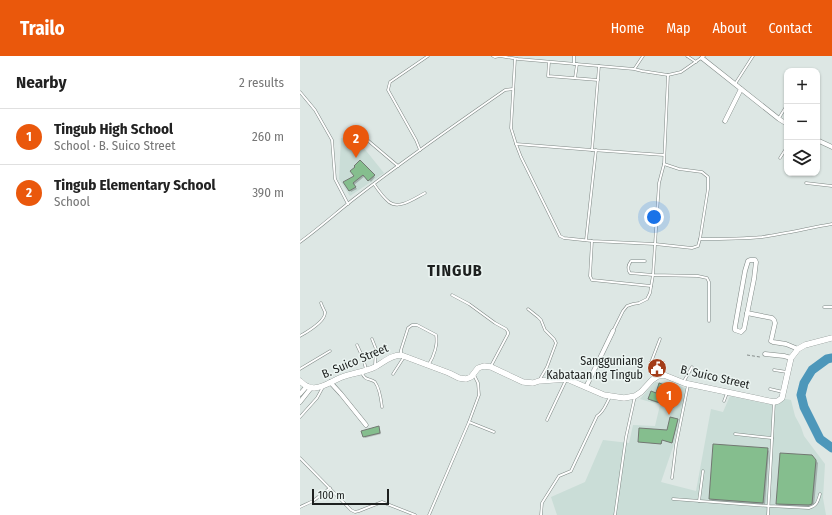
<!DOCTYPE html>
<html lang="en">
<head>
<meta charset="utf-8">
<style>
  body { margin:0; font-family:"Fira Sans Condensed",sans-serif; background:#f6f6f6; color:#222 }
  .controls { position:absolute; right:12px; top:12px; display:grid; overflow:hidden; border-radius:8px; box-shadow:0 1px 3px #0004 }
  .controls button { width:36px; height:36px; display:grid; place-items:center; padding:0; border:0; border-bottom:1px solid #e0e0e0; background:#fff; color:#222; font:20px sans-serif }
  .scale { position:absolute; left:12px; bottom:10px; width:77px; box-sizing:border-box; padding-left:4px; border:2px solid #1d201f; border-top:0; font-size:11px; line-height:14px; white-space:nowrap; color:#1d201f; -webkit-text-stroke:3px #ebf4f1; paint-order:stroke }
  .you { position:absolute; left:354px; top:161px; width:14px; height:14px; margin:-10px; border:3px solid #fff; border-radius:50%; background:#1a73e8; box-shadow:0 0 0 6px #1a73e833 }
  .badge { display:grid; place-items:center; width:26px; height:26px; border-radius:50%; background:#ea580c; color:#fff; font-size:13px; font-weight:700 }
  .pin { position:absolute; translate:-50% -33px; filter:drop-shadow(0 1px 2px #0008) }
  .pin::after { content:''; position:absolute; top:21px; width:14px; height:12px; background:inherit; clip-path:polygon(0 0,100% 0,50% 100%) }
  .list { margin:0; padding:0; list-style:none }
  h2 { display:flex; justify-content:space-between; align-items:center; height:52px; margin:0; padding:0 16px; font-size:17px }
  h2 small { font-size:13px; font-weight:400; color:#767676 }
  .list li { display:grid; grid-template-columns:26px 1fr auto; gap:12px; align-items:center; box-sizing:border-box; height:56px; padding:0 16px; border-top:1px solid #e0e0e0 }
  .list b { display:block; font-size:15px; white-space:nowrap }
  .list p { margin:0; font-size:13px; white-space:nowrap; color:#767676 }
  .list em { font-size:13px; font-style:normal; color:#767676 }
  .icon { flex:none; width:22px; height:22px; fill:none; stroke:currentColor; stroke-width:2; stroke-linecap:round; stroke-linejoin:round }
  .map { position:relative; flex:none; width:532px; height:459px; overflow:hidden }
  header { display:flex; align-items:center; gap:24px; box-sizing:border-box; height:56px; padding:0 20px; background:#ea580c; color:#fff }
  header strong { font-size:19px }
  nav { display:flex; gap:22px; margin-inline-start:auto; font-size:14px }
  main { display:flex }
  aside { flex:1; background:#fff }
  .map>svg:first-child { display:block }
  .built { fill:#caddd7 }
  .shadow { fill:#0003 }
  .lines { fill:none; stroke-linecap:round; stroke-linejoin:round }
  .river { stroke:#4d97ba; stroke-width:9 }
  .building { fill:#85be8e; stroke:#727872 }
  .lane-casing { stroke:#7f8885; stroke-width:3 }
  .street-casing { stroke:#7f8885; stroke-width:5 }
  .secondary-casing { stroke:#7f8885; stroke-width:6 }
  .path { stroke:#878e8c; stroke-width:1; stroke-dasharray:3 2; stroke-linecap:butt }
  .lane { stroke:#fff; stroke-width:2 }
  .street { stroke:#fff; stroke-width:4 }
  .secondary { stroke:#fff; stroke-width:5.5 }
  .labels { text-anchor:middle; stroke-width:3; stroke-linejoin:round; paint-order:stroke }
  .street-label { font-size:12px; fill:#1d201f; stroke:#ebf4f1 }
  .poi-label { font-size:12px; fill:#1d201f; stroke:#ebf4f1; text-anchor:end }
  .district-label { font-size:16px; font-weight:bold; letter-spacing:1px; fill:#1d201f; stroke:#ebf4f1 }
</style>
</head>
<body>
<header>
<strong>Trailo</strong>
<nav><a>Home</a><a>Map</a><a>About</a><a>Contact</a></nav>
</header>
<main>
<aside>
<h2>Nearby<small>2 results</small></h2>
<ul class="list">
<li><span class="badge">1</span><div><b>Tingub High School</b><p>School · B. Suico Street</p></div><em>260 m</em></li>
<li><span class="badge">2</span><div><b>Tingub Elementary School</b><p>School</p></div><em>390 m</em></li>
</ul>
</aside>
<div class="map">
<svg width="532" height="459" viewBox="0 0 532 459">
  <rect width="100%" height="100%" fill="#dde7e4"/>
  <g class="built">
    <path d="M41,82L59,86L84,117L50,140L39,123Z"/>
    <path d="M355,326H369L388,333L373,391L361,426L396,435L411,353L423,356L430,340L468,348H477L481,342L491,344L495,360L501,371L504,380L525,408L523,442L526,459H257L251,441L285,426L303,384L329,387L333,369L355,370L360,349L340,343Z"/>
  </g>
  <g class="shadow">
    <path d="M60,106L75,121L71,126L65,120L54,129L57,133L51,136L45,126L55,120Z"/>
    <path d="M356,312L362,316L361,317L358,318L355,315Z"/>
    <path d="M377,334L378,335L374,352L351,345L350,343L357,338Z"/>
    <path d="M377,364H378L372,387L362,384V388L339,386L367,375Z"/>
    <path d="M78,371L80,373L81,378L65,382L64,381Z"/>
    <path d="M467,393L469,395L465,449L412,445L410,443Z"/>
    <path d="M514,402L518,407L514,450L511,451L480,450L477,447Z"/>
  </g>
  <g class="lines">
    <path class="river" d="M532,302L527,303L512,314L504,327L501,339L504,351L520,383L532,392"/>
  </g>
  <g class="building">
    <path d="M60,104L75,119L68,125L63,119L53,127L56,131L49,135L43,126L54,120L50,115L55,111L54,110Z"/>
    <path d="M359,327L377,333L373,351L348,343L351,335L356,337Z"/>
    <path d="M370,361L378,363L372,387L362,384L361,388L338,386L339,372L367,374Z"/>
    <path d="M79,370L80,377L63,381L61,375Z"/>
    <path d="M413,388L468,392L463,447L409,443Z"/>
    <path d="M480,397L512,399L516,404L512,448L509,449L476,448Z"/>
  </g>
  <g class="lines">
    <g class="lane-casing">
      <g id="lane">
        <path d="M193,0L195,1L200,0L218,3L334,13L342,15L368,19L381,16L404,0"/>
        <path d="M387,0L396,6"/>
        <path d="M215,3L211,72L216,88L221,101L260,180L264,182L292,185L355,188L392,192L398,190L400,183"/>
        <path d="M249,6L248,20L298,24"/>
        <path d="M274,8V0"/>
        <path d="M335,12L343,0"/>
        <path d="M275,22L277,8"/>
        <path d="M435,28L453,0"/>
        <path d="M0,36L15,54L32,84L35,123L48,148"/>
        <path d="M479,62L487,49"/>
        <path d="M56,88L63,82H65L98,110"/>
        <path d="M216,88L292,94L299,10"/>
        <path d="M120,94L116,84L88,34L90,26L128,0"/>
        <path d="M292,94L364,99"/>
        <path d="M480,102L487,91"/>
        <path d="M364,108L379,113L402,116L408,121V133L400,183C421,183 441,183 462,181C485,178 509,172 532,168"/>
        <path d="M506,127L532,130"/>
        <path d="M74,128C78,134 83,141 89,146C99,154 115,142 125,137"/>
        <path d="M286,184L296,94"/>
        <path d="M292,185L290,220L292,224L351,230"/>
        <path d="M0,186C21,171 39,154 59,139C107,102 156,68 205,34L213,33"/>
        <path d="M345,205H331C328,209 327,213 330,217L353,219L398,220L407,222L409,226V265"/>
        <path d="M152,239L169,248L195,267L206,273L208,276V278L191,310"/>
        <path d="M524,251H532"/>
        <path d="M228,253L238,261L241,264L245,274L254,283L256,287L247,311L240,323"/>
        <path d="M313,275L323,255L327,250L333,248L339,247L347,243L350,237L353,219L359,127L364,108L368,19"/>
        <path d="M0,280C7,276 26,265 25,256C24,254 22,250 21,247"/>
        <path d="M72,283L76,293L75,309"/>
        <path d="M57,289L63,302L66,313"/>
        <path d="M101,297V294L108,272L112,269H117L136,279C138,288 134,300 129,308"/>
        <path d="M0,313L30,295"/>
        <path d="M474,314L487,316"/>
        <path d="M62,317C65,325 70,322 75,326C80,333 81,343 82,351"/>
        <path d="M93,318L104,301"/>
        <path d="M356,320L350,316V309L360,283"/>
        <path d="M384,325L392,311"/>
        <path d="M470,333L483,336"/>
        <path d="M424,345L427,337"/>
        <path d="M0,361L17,342L23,331"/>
        <path d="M247,364L266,324"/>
        <path d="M169,366L194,376"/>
        <path d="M435,378L472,382"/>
        <path d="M0,402L51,454L55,456L59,455L82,446L115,459"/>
        <path d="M372,422L376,389L388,329"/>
        <path d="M373,443L469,450L509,452C517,450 518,445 520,438"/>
        <path d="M399,445L403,415"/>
        <path d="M0,451L13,445L30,432"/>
        <path d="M129,459L169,366L179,339L178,327L174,319"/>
        <path d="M241,459L242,447L259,420L271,415L297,360C304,356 306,348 310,341"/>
        <path d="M315,459L326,381L335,340"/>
        <path d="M468,459L474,346"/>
      </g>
    </g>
    <g class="street-casing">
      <g id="street">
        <path d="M402,2L479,63L487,68"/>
        <path d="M425,65L441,33"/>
        <path d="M517,84L532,91"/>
        <path d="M450,204H455L456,206L454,223L444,273L441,276L435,274V271L445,215L448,205Z"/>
        <path d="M447,257L472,262L474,264L475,267L471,285L473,286L486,288L498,293"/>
        <path d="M465,298L484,300L491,302"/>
        <path d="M30,326L41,338L66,369"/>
        <path d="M286,331L313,275"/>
        <path d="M0,338L7,330"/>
        <path d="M0,346L11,332"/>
      </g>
    </g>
    <g class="secondary-casing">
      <path id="secondary" d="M0,325C4,329 8,332 14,332C25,331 32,325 42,321C53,317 65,316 75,311C84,306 91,299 101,299L149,317L159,322L166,323L171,321L178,312L184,310L191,311L223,326L233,327L239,325L267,323L304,339L324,342L335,340L341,336L352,324L358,320L364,319L384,327L474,346L478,345L482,342L491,302L498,293L505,289L532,282"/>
    </g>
    <path class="path" d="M447,299L460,301"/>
    <use href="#lane" class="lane"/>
    <use href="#street" class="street"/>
    <use href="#secondary" class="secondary"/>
  </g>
  <defs>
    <g id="civic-disc" transform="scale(1)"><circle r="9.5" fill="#a33c19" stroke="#ebf4f1"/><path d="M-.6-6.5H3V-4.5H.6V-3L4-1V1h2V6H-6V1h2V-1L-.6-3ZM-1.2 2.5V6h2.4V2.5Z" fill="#fff"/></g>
  </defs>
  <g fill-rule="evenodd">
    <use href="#civic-disc" x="357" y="312"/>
  </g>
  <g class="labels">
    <g class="street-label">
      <text transform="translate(55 305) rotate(-23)" y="4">B. Suico Street</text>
      <text transform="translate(415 321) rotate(13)" y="4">B. Suico Street</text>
    </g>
    <g class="poi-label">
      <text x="343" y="309">Sangguniang<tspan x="343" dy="14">Kabataan ng Tingub</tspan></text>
    </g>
    <g class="district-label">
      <text x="155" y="220">TINGUB</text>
    </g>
  </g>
</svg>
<div class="controls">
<button>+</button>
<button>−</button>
<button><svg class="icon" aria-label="layers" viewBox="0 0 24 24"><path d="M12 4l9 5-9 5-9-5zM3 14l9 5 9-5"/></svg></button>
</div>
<div class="scale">100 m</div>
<div class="you"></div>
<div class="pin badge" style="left:369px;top:359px">1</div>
<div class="pin badge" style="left:56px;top:102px">2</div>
</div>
</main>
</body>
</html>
